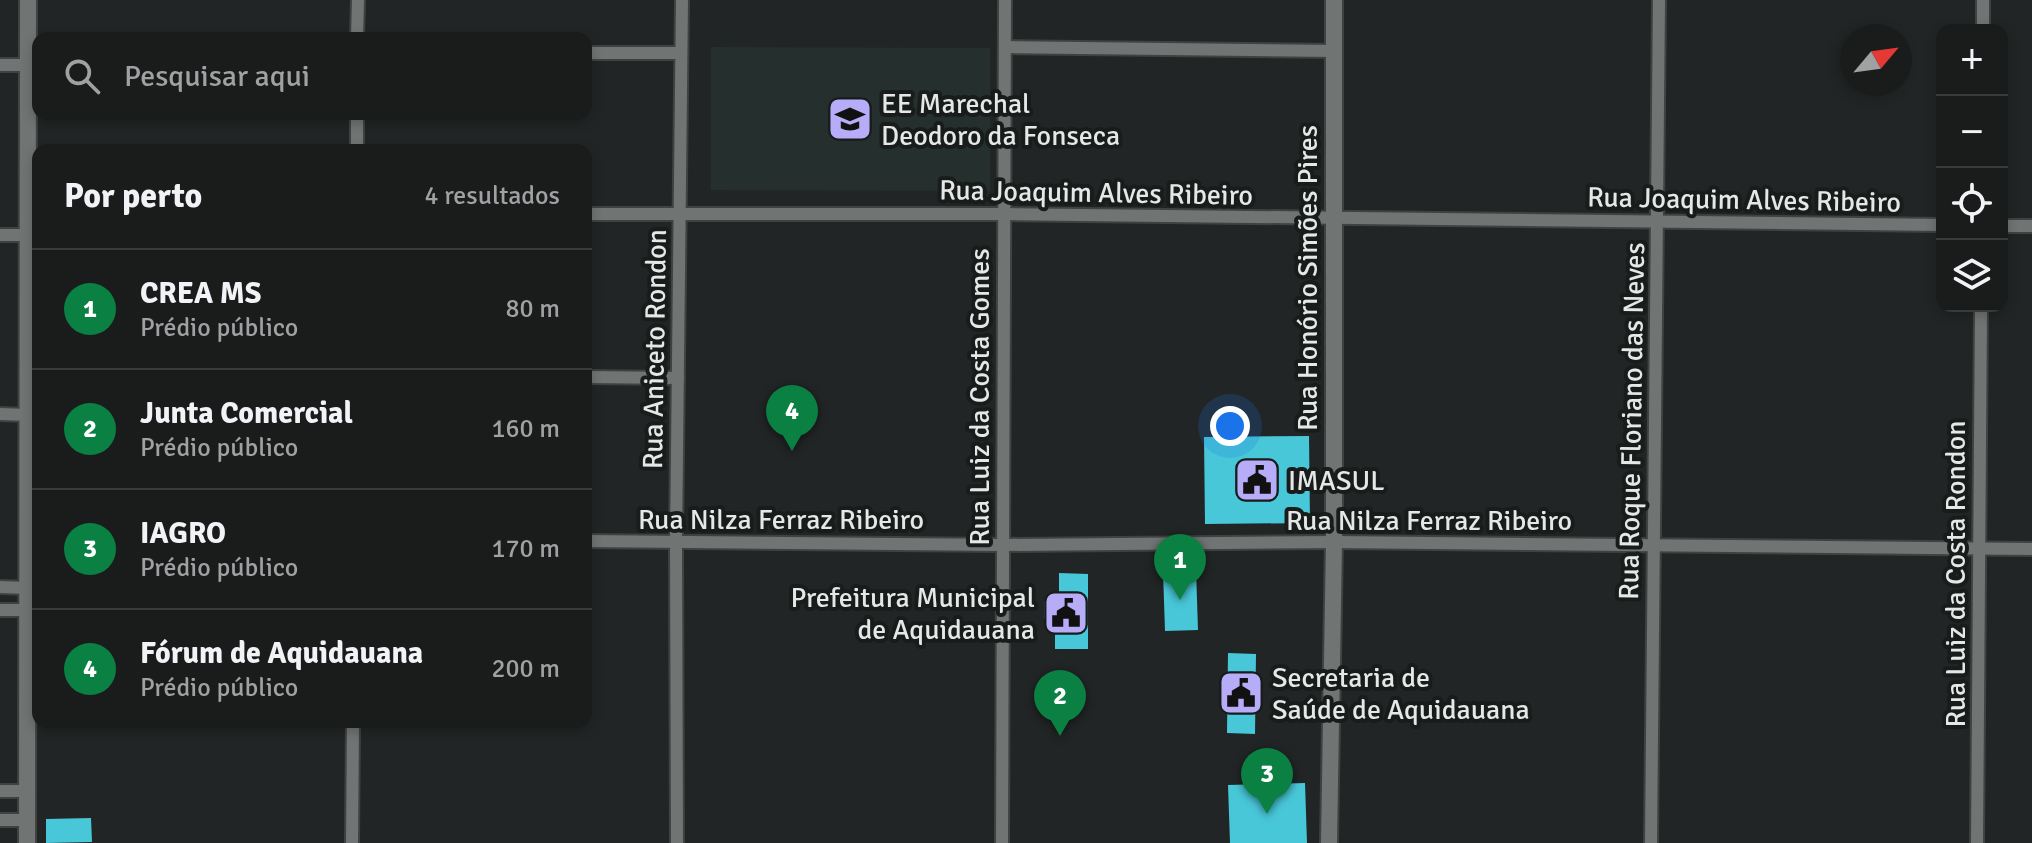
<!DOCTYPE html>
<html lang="pt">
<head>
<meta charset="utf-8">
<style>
  body { margin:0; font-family:Signika,sans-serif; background:#272929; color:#f1f3f6 }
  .controls { position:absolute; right:24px; top:24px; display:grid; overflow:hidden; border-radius:16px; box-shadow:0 4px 12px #0003 }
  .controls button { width:72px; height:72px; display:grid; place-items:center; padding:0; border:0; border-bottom:2px solid #383a3b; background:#1a1c1c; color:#f1f3f6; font:40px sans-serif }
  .compass { position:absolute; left:1840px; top:24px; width:72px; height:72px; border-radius:50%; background:#1a1c1c; box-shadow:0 4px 12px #0003; rotate:61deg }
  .you { position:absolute; left:1230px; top:426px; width:28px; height:28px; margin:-20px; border:6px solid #fff; border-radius:50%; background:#1a73e8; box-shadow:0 0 0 12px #1a73e833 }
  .badge { display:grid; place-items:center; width:52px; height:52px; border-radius:50%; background:#0b8043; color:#fff; font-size:26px; font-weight:700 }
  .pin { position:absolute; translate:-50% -66px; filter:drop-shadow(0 2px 4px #0008) }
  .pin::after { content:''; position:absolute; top:42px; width:28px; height:24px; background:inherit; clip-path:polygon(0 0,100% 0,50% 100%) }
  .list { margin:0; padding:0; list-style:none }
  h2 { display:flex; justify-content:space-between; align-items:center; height:104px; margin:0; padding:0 32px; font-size:34px }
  h2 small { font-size:26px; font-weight:400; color:#9fa1a3 }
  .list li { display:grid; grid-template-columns:52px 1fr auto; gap:24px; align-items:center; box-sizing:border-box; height:120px; padding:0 32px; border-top:2px solid #383a3b }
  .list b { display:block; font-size:30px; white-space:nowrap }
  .list p { margin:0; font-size:26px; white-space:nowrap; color:#9fa1a3 }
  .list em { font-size:26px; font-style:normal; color:#9fa1a3 }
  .icon { flex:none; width:44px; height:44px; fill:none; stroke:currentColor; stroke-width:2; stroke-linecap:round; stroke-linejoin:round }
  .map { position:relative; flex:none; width:2032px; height:843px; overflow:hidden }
  .search { position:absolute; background:#1a1c1c; box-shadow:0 4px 12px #0003; left:32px; top:32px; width:560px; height:88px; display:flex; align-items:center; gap:20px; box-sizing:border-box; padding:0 28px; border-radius:16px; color:#9fa1a3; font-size:30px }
  .panel { position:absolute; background:#1a1c1c; box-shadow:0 4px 12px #0003; left:32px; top:144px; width:560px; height:584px; border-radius:16px }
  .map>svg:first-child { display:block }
  .built { fill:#242f2e }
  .building { fill:#48c7d8 }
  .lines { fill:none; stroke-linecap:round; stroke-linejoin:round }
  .street-casing { stroke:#404242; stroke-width:16 }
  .secondary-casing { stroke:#404242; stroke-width:20 }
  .street { stroke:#707473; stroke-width:12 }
  .secondary { stroke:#707473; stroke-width:16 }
  .labels { text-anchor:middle; stroke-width:8; stroke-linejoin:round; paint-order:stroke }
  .poi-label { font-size:28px; fill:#e6e8e8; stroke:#181c1b; text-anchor:start }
  .street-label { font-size:28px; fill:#e6e8e8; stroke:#181c1b }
</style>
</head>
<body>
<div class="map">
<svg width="2032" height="843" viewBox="0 0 2032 843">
  <rect width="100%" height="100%" fill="#222525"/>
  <path class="built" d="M711,47L990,48V191L711,190Z"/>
  <g class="building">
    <path d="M1309,436L1310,523L1205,524L1204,437Z"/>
    <path d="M1196,570L1198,630L1165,631L1163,571Z"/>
    <path d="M1059,573L1088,574V649H1055V619H1044V601L1059,607Z"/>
    <path d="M1228,653L1256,654L1255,734L1227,733Z"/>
    <path d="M1305,783L1307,843H1230L1228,785Z"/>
    <path d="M91,818L92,842L46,843V819Z"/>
  </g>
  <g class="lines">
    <g class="street-casing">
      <g id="street">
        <path d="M1983,30V0"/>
        <path d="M357,38L358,0"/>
        <path d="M1005,47L1334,51"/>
        <path d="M586,53H681"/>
        <path d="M0,65H28"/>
        <path d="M357,150V114"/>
        <path d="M586,214H1004L1942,225"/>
        <path d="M2002,226H2032"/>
        <path d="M0,235H28"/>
        <path d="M586,377L678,378"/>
        <path d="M0,414L28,415"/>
        <path d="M586,541L1003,545L1334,542L2032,549"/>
        <path d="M0,587L27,588"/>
        <path d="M0,610H27"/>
        <path d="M0,791H27"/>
        <path d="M0,820H27"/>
        <path d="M352,843L353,722"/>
        <path d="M677,843L676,542L682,0"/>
        <path d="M1002,843L1005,0"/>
        <path d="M1651,843L1659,0"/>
        <path d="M1977,843L1981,306"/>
      </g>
    </g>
    <g class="secondary-casing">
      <g id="secondary">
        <path d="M27,843L28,0"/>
        <path d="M1329,843L1334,542V0"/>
      </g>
    </g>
    <use href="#street" class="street"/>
    <use href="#secondary" class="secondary"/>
  </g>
  <defs>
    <g id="school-square" transform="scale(2.3)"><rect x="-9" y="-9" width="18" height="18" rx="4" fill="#b6acf8" stroke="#181c1b"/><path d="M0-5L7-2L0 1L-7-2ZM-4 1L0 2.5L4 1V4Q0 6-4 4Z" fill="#111"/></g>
    <g id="civic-square" transform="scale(2.3)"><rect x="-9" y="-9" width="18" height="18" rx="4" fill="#b6acf8" stroke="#181c1b"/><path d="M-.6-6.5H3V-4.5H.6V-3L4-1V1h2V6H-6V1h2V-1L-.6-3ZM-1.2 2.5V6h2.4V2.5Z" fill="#111"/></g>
  </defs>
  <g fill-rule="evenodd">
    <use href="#school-square" x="850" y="119"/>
    <use href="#civic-square" x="1257" y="480"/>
    <use href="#civic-square" x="1066" y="613"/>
    <use href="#civic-square" x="1241" y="693"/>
  </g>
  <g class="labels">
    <g class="poi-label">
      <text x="881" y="113">EE Marechal<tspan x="881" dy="32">Deodoro da Fonseca</tspan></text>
      <text x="1288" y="490">IMASUL</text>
      <text x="1035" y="607" text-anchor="end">Prefeitura Municipal<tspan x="1035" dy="32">de Aquidauana</tspan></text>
      <text x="1272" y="687">Secretaria de<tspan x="1272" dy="32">Saúde de Aquidauana</tspan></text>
    </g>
    <g class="street-label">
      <text transform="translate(1096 192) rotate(1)" y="10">Rua Joaquim Alves Ribeiro</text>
      <text transform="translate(1744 199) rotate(1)" y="10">Rua Joaquim Alves Ribeiro</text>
      <text transform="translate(1307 278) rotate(-90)" y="10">Rua Honório Simões Pires</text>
      <text transform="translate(654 349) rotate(-89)" y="10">Rua Aniceto Rondon</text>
      <text transform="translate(979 397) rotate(-90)" y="10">Rua Luiz da Costa Gomes</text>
      <text transform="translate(1631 421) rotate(-89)" y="10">Rua Roque Floriano das Neves</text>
      <text x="781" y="529">Rua Nilza Ferraz Ribeiro</text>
      <text x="1429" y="530">Rua Nilza Ferraz Ribeiro</text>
      <text transform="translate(1955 574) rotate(-90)" y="10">Rua Luiz da Costa Rondon</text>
    </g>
  </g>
</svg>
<div class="controls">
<button>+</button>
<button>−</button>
<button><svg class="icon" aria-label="locate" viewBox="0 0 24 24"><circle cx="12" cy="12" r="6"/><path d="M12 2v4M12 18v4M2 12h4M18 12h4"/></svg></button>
<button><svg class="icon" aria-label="layers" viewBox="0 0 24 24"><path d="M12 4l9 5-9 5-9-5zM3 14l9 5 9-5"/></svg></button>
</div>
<svg class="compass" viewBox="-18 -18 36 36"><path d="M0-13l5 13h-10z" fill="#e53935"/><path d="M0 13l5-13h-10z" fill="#9fa1a3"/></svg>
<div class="you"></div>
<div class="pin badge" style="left:1180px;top:600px">1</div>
<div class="pin badge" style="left:1060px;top:736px">2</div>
<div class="pin badge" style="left:1267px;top:814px">3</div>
<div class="pin badge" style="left:792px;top:451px">4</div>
<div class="search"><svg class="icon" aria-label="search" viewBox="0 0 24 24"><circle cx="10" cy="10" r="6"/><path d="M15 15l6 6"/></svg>Pesquisar aqui</div>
<section class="panel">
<h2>Por perto<small>4 resultados</small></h2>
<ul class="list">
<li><span class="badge">1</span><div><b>CREA MS</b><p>Prédio público</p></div><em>80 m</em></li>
<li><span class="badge">2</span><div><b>Junta Comercial</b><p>Prédio público</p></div><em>160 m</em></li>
<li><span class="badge">3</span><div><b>IAGRO</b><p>Prédio público</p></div><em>170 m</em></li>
<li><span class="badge">4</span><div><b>Fórum de Aquidauana</b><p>Prédio público</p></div><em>200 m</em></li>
</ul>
</section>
</div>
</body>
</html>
